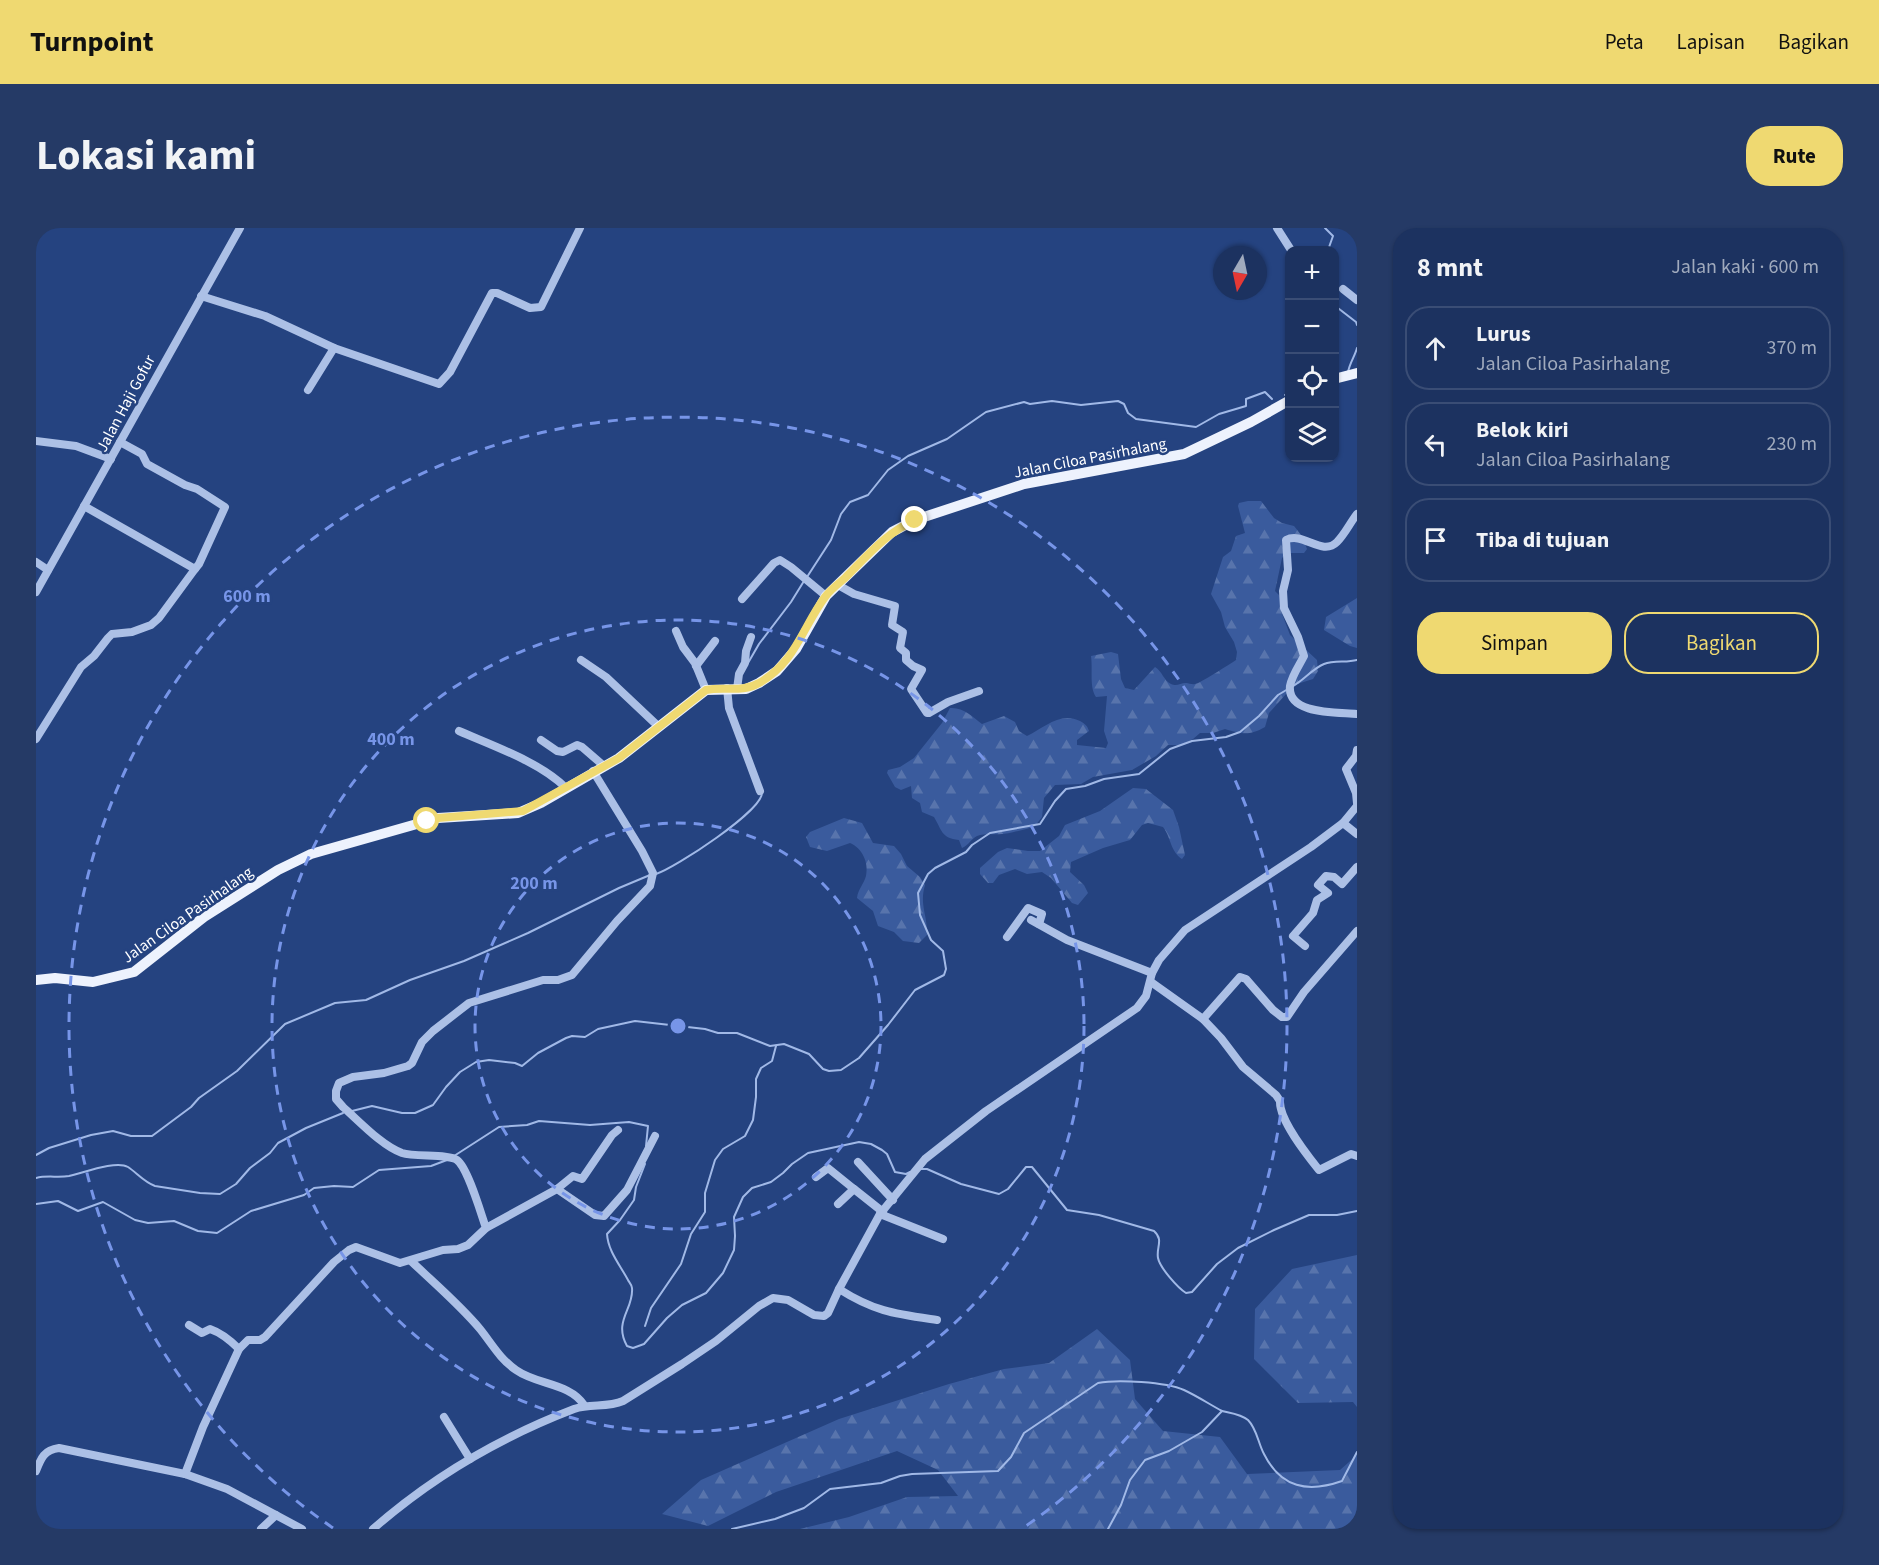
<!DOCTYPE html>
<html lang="id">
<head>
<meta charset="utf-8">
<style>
  body { margin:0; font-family:"Source Sans 3",sans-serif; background:#253a66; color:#f1f3f6 }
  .controls { position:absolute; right:18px; top:18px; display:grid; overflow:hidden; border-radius:12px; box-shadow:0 2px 4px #0004 }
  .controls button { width:54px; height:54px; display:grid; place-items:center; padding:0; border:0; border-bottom:2px solid #3a4d75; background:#1c3260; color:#f1f3f6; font:30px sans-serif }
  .compass { position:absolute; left:1177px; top:18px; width:54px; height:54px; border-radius:50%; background:#1c3260; box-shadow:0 2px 4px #0004; rotate:189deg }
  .stop { position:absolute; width:18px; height:18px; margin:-14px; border:4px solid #efd971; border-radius:50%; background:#fff }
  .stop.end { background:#efd971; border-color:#fff; box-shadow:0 2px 6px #0008 }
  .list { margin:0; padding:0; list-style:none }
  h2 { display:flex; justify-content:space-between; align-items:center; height:78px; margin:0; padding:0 24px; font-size:26px }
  h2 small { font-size:20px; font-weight:400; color:#a0aabd }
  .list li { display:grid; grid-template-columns:39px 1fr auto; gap:18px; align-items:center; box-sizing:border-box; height:84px; margin:0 12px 12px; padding:0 12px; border:2px solid #3a4d75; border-radius:24px }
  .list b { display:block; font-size:22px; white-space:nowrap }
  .list p { margin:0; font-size:20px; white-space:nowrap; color:#a0aabd }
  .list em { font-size:20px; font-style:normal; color:#a0aabd }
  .actions { display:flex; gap:12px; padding:18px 24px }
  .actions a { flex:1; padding:14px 0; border:2px solid #efd971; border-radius:24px; text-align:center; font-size:21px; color:#efd971 }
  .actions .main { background:#efd971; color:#111 }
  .icon { flex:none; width:33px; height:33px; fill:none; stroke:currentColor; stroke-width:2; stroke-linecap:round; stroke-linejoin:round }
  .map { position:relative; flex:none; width:1321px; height:1301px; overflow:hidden; border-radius:24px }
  header { display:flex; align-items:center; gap:36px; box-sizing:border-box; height:84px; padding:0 30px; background:#efd971; color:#111 }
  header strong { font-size:28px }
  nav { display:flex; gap:33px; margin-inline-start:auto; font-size:21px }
  .intro { display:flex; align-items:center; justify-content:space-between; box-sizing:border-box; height:144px; padding:0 36px }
  h1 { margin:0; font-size:42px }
  .button { padding:15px 27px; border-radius:24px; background:#efd971; color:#111; font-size:21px; font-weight:700 }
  main { display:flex; gap:36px; padding:0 36px }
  aside { flex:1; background:#1c3260; border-radius:24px; box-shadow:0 2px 4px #0004 }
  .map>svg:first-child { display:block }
  .forest { fill:url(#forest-firs) }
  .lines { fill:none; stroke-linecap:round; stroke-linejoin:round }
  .stream { stroke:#a1b9e7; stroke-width:2 }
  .minor { stroke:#acc0e6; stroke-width:8 }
  .major { stroke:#edf2fd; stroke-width:10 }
  .route { stroke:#efd971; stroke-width:8 }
  .ring { fill:none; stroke:#7795e8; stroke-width:3; stroke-dasharray:10 8 }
  .labels { text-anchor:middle; stroke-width:5; stroke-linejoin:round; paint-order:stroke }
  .street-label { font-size:16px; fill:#fff; stroke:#254380 }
  .centre { fill:#7795e8; stroke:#254380; stroke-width:3 }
  .ring-label { font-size:18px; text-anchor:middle; font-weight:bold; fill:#7795e8; stroke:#254380; stroke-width:5; stroke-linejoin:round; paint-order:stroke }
</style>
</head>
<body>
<header>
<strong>Turnpoint</strong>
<nav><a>Peta</a><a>Lapisan</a><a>Bagikan</a></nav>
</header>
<div class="intro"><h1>Lokasi kami</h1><a class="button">Rute</a></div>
<main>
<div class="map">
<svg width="1321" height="1301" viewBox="0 0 1321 1301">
  <defs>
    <pattern id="forest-firs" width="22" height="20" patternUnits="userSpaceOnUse" patternTransform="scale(1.5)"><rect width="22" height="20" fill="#3a5b9d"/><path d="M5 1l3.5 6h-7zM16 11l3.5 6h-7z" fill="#5874ac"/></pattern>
  </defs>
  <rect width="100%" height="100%" fill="#254380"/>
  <g class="forest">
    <path d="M1212,273H1225L1238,290L1246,295L1258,298L1266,308L1271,321L1268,325H1251L1246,330L1239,363L1246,370L1245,383L1254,407L1281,432L1282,443L1277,451L1258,457L1233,485L1229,499C1213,508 1206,506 1189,501L1177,505H1164L1157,511L1145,517H1132L1120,528L1096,542L1057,549L1045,556L1019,557L1008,570L1006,589L999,598C996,600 970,606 966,606C958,607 949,605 941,608C935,611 933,617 926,620L923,612C905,610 906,602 898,589L886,584L884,575L876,570L875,558L865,562L859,559L851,545L852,542L864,539L878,530L906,495L914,480C927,479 937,489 946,496L968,488L979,494L983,503L991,508C1008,500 1024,483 1044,493C1049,496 1051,497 1053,503L1041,512V517L1070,520L1072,515L1068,503L1071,468L1060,469C1053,459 1057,441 1055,428L1075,424L1082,426L1085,451L1089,460L1098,462L1119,439C1126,443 1128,453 1135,456C1141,459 1144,455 1150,455C1153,455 1156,457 1159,456C1163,456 1194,436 1200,432L1201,424L1198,414L1189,399L1185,384L1175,366L1187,329L1195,323L1200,308L1209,305L1202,278L1203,275Z"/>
    <path d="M1321,370V420L1314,418L1288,402L1290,389Z"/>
    <path d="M1097,560L1110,561L1137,582L1143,599L1149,627L1146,631C1134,623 1135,609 1127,599L1112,595L1106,597L1094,612L1067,620L1035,634L1034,644L1048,657L1052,665L1042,677L1036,675L1015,650L1006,644L991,646L979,641L963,647L957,655H952L944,646V640L962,624L971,620L992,623H1004L1023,608L1029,597L1064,583Z"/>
    <path d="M808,590L826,595L837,615L858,618L865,626L871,638L884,649L889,657C883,677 892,688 891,707L883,715L867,713L858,704L842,698L837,683L821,670C822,661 828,656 830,648C833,634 826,620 814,615L791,623L774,619L770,609L774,604Z"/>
    <path d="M1321,1027V1179L1317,1174L1262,1175L1218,1131L1219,1081L1256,1041Z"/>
    <path d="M1061,1101L1094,1132L1099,1171L1127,1203L1184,1209L1211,1246L1304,1242L1321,1227V1301H764L813,1289L871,1269L922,1268L902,1242L861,1223L740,1264L672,1298L626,1286L665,1252L803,1191L913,1156L968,1141L1013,1135Z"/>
  </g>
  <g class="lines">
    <g class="stream">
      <path d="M1289,0L1297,8L1292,22"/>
      <path d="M1298,77L1320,94L1321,97"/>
      <path d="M1312,144C1314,134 1319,128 1321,120"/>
      <path d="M1249,167L1254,165"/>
      <path d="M771,349L795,312L805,286L814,274L832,267L852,242L872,228L911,211L950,184L988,174L994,176L1016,173L1045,177L1082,173L1088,176L1092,185L1100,191L1160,199L1183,186L1210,178V171L1229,164L1236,171"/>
      <path d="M712,435L723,416L755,374L768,353"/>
      <path d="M1257,458C1268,452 1276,441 1288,436C1298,432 1311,435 1321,432"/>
      <path d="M620,646C639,640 728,582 726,564"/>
      <path d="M316,883L336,878L366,885H379L397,877L410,859L424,844L440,834L453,832L479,835L486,838L502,825L530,810L536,808L549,809L562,801L599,793L669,801L682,805H701L734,818L748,816L773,826L787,841L793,843L805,842L823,830L852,797L879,762L908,747L910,741L907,723L895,712L884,687L882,665L892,646L899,640L930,624L936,617L954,605L1004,596L1019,573L1030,561L1049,558L1068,551L1103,546L1134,521L1156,513L1190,509L1204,504L1223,488L1242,467L1252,461"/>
      <path d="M0,927L13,920L55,907L77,903L95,908H116L155,879L163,870L201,843L249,796L299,775L330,772L374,752L428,733L492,705L583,660L614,647"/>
      <path d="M418,928L463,899L491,897L503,893L554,897L593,894L612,898L610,918"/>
      <path d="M609,936L600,959L598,972L584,992L571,1006C572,1023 584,1037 592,1052C593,1054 596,1057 596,1060C598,1081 577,1093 591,1118L597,1120L608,1116L631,1090L646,1077L670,1065L687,1045L698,1022L699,1008L698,989L707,969L716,960L735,954L747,945L756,936L772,925L823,914L835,916L846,922L851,926L859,944L870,946L874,944"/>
      <path d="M884,941H891L925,956L963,966L972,961L990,939H996L1031,982L1063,987L1118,1003C1128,1012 1120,1019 1122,1030C1124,1040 1142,1060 1150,1065L1156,1064L1181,1036L1202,1020L1238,1002L1273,987H1301L1321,983"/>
      <path d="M0,950C11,947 22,950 33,948C47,945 80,932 92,939C101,945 108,954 119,958L164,965L184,966L200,956L214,940L234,925L242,915L270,900L307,885"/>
      <path d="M0,976L22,973L42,983L67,974L99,992L112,995L138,993L162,1003L181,1005L215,983L268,967L278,960L298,958L317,959L343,942L395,938L411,932"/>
      <path d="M609,1098L615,1080L645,1036L655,1006L669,984V965L679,932L687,921L709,908L717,892L720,869V851L725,840L736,833L740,818"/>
      <path d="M696,1301L739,1291L768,1280L794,1261L845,1255L864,1248L876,1246L962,1243L975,1229L988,1205L1062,1155C1081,1151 1130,1154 1148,1162C1161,1168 1173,1176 1186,1183"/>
      <path d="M1072,1301L1085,1277L1094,1252L1109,1232L1133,1223L1166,1204L1186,1183C1194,1185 1205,1186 1212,1192C1221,1201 1222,1215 1228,1226C1245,1260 1272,1265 1306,1253L1321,1224"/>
    </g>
    <g class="minor">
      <path d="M1241,0L1255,22"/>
      <path d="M1307,61L1321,72"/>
      <path d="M165,68L229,88L298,120L403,156L414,144L456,65H461L494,80L505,79L544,0"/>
      <path d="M272,162L298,120"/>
      <path d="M0,213L40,218L75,231"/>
      <path d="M48,278L159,341L163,336L189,279L161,261L149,257L111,236L106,226L84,214"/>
      <path d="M1321,286C1314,295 1309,306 1301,314C1286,329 1267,303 1250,312L1252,342L1247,363L1248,380L1262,409L1268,428C1263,438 1256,447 1254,458C1251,487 1302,484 1321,486"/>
      <path d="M0,334L12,342"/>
      <path d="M802,357L818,366L859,378L856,397L867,404L864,420L870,425V432L877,438L886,442L875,461L891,485H893L912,474L943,463"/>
      <path d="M0,364L204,0"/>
      <path d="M706,371L738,335L744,332L755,339L790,368"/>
      <path d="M640,403L647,419L659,435L670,462"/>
      <path d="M545,432L570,449L623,499"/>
      <path d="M660,438L679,413"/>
      <path d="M691,460L693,480L724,563"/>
      <path d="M701,461L703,446L709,435L710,423L715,409"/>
      <path d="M423,503C457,518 504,534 530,560"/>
      <path d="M0,511L45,439L58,428L72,410L76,406L96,404L115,397L123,390L159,341"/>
      <path d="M505,512L521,523L527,524L541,517L546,519L568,538"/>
      <path d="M1321,522L1320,528L1310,541L1320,565L1321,575"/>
      <path d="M1307,595L1321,606"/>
      <path d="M995,692L1031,712L1116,745"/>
      <path d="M971,709L992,680L1006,686L1003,696"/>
      <path d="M1269,718L1257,708L1277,685L1281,672L1292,665L1282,657L1290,648L1298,649L1306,656L1321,639"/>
      <path d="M1115,754L1167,791L1185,810L1207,839L1240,867L1244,873C1243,892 1271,927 1283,942L1315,926L1321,928"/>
      <path d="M1167,791L1204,749L1210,751L1237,782L1246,789H1251L1268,764L1321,703"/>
      <path d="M822,934L857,972"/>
      <path d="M780,949L792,940L818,961"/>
      <path d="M521,961L559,987L568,988L591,962L619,908"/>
      <path d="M802,976L818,961L847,984"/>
      <path d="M844,986L907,1011"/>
      <path d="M450,1000L521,961L537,948L546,951L576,907L582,902"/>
      <path d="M375,1033C398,1055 424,1077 444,1101C456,1116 464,1131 480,1142C501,1157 534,1155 548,1177"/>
      <path d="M803,1061C839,1084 860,1086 901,1092"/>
      <path d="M153,1097L166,1105L174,1101C186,1105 195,1113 203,1121"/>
      <path d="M408,1189L434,1231"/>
      <path d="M0,1243C5,1230 8,1222 23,1220L149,1246L191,1261L266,1301"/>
      <path d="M149,1246L167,1199L203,1121L212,1112H224L229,1109L298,1034L313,1022L320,1019L364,1035L407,1022L422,1021L432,1017L450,1000C445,986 432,940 421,932C413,926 379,929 366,925C346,918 323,893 307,879L300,871V863L303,855L317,849L348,845L372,838L376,835L386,814L397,803L433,775L507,752H522L536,747L581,693L614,658L617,645L606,623L557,543"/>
      <path d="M225,1301L240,1287"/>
      <path d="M337,1301C395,1250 465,1209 538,1181C554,1175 571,1180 587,1173L646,1136L680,1113L723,1078L737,1070L752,1072L778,1087L788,1088L792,1085L803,1061L844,986L889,931L950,883L1101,780L1110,768L1116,745L1123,732L1149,702L1275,619L1307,595L1321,578"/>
    </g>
    <g class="major">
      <path d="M1298,151L1321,145"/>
      <path d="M0,752L19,750L57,754L98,744L168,689L242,642L275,626L402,590L482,585L505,575L583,530L670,462L710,461L723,455L741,443L760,421L790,368L856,304L879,292L988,256L1148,226L1215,194L1254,172"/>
    </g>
  </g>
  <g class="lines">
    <path class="route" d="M391,593L402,590L487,583L583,530L670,462C688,458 706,465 723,455C760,434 766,400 789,369C794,362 802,356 809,350C831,328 850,305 879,292"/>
  </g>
  <g class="ring">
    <circle cx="642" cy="798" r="203"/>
    <circle cx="642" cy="798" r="406"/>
    <path d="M297 1300A609 609 0 1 1 987 1300"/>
  </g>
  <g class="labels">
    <g class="street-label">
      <text transform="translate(89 175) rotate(-62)" y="6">Jalan Haji Gofur</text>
      <text transform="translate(1054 229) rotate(-11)" y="6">Jalan Ciloa Pasirhalang</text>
      <text transform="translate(151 686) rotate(-35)" y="6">Jalan Ciloa Pasirhalang</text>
    </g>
  </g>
  <circle cx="642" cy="798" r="9" class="centre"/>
  <g class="ring-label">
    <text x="211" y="374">600 m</text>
    <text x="355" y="517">400 m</text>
    <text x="498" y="661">200 m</text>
  </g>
</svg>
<div class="controls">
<button>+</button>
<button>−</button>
<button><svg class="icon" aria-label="locate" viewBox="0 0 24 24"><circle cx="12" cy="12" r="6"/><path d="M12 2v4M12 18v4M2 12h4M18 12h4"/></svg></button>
<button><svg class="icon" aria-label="layers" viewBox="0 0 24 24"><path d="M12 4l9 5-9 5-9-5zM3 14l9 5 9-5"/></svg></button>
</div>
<svg class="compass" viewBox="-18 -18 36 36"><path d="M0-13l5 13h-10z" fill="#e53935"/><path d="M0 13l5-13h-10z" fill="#a0aabd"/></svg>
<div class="stop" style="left:391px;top:593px"></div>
<div class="stop end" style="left:879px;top:292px"></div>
</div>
<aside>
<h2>8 mnt<small>Jalan kaki · 600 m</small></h2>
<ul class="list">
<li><svg class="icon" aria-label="ahead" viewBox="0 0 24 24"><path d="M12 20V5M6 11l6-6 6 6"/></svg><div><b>Lurus</b><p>Jalan Ciloa Pasirhalang</p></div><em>370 m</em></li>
<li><svg class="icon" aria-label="left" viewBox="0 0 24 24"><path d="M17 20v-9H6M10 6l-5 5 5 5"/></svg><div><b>Belok kiri</b><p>Jalan Ciloa Pasirhalang</p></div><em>230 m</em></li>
<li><svg class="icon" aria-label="arrive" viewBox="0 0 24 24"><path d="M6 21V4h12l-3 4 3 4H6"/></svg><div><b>Tiba di tujuan</b></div></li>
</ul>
<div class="actions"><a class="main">Simpan</a><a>Bagikan</a></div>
</aside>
</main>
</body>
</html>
